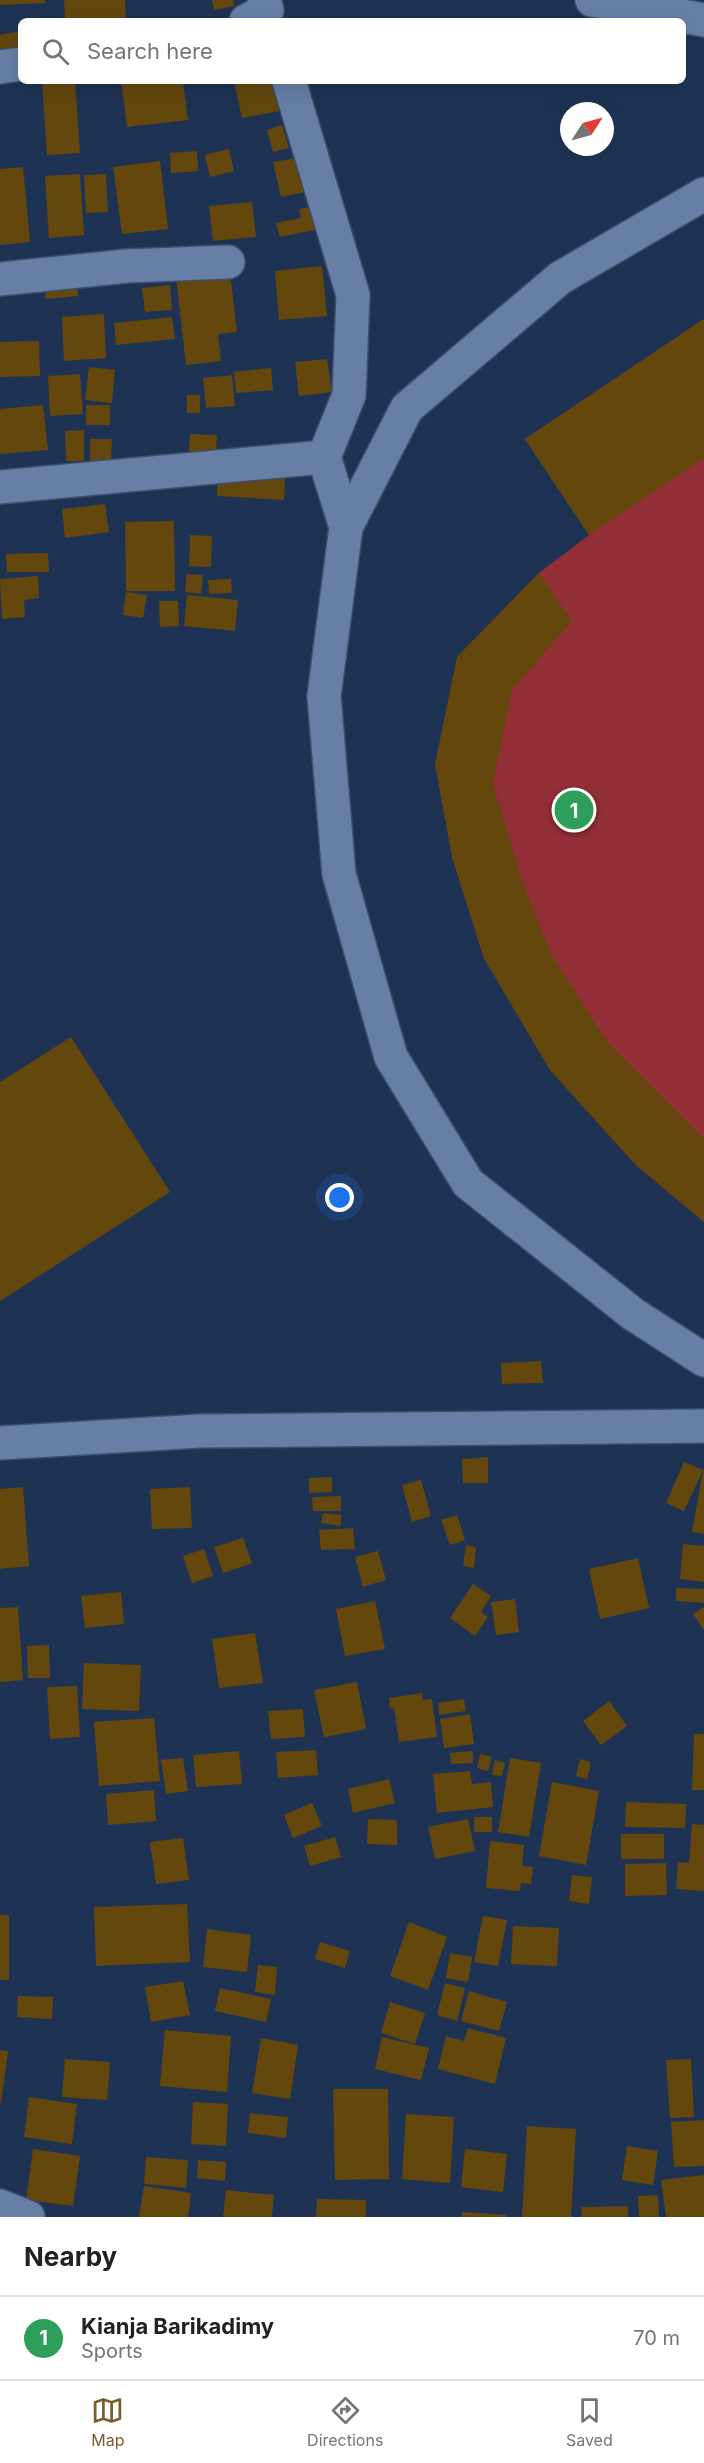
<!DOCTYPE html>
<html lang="en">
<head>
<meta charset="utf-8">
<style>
  body { margin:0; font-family:Inter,sans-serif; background:#f2f2f2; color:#202124 }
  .compass { position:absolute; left:560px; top:102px; width:54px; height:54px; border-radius:50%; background:#fff; box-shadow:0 6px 24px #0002; rotate:54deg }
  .you { position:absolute; left:340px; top:1198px; width:21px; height:21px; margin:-15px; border:4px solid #fff; border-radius:50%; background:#1a73e8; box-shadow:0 0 0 9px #1a73e833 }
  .badge { display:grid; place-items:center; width:39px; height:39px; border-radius:50%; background:#7a5f2d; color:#fff; font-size:20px; font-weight:700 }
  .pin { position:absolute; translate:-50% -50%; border:3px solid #fff; box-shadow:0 2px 6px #0006 }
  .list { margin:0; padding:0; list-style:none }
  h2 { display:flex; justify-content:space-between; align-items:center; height:78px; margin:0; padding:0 24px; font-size:26px }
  h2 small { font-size:20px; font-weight:400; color:#757577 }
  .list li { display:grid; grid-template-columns:39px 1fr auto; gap:18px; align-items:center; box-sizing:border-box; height:84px; padding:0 24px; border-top:2px solid #e0e0e0 }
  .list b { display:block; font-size:22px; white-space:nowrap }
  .list p { margin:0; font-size:20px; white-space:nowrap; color:#757577 }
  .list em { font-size:20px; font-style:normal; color:#757577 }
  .icon { flex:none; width:33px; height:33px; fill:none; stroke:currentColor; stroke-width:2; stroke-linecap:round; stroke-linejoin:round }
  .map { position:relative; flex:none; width:704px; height:2217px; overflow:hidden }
  .search { position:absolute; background:#fff; box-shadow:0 6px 24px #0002; left:18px; right:18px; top:18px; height:66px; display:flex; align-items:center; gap:15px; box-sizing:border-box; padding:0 21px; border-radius:9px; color:#757577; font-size:22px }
  .sheet { height:162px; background:#fff }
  nav { display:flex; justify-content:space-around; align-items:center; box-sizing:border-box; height:84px; border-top:2px solid #e0e0e0; background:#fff; font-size:16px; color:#757577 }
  nav a { display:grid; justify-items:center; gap:3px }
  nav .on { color:#7a5f2d }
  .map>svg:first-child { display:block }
  .green { fill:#932f37 }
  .building { fill:#64470d }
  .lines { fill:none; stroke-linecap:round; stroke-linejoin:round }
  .street-casing { stroke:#3e4f6c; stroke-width:36 }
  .street { stroke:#677fa5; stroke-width:33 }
</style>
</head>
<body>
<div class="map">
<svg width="704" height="2217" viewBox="0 0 704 2217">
  <rect width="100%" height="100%" fill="#1e3354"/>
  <path class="green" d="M704,319V1222L636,1165L550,1070L484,958L452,857L457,657L539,573L589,535L525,439Z"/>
  <g class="building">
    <path d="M0,0H45V3L0,5Z"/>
    <path d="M64,0H125L126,21H65Z"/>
    <path d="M212,0H233L234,6L214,10Z"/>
    <path d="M21,31V49L0,53V35Z"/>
    <path d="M42,81H75L80,153L47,155Z"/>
    <path d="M121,81H183L188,120L127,127Z"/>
    <path d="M234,81H273L279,111L242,118Z"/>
    <path d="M282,125L289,148L273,152L267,130Z"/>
    <path d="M229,149L234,171L210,177L205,155Z"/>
    <path d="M197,151L198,171L171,173L170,153Z"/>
    <path d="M297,158L305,192L281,197L273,162Z"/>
    <path d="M160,161L168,229L122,234L113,167Z"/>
    <path d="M23,167L30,242L0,245V169Z"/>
    <path d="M80,174L84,235L49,238L45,176Z"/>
    <path d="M106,174L108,212L86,213L84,175Z"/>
    <path d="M252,202L256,237L213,241L209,206Z"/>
    <path d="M315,206L319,229L280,237L276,223L301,218L299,209Z"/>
    <path d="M322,266L327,316L279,320L275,271Z"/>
    <path d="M230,272L237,332L218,334L221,361L186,365L176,277Z"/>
    <path d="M76,278L78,296L46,299L44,282Z"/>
    <path d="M170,285L172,310L145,312L142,288Z"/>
    <path d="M104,314L106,358L64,361L62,317Z"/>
    <path d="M172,317L175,339L116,345L114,323Z"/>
    <path d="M704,319V458L589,535L525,439Z"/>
    <path d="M39,341L40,376L0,377V342Z"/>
    <path d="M327,359L332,392L299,396L295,362Z"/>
    <path d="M89,367L115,370L112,403L85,400Z"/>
    <path d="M271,368L273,390L236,393L234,372Z"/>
    <path d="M80,374L83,414L50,416L48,376Z"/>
    <path d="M232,375L235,406L206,408L203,378Z"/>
    <rect x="187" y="395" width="13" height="18"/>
    <path d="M43,405L48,450L0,454V409Z"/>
    <rect x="86" y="405" width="24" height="20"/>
    <path d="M84,430V461H66L65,431Z"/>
    <path d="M190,434L217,435L216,453L189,451Z"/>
    <path d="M90,439H112L111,464L90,463Z"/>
    <path d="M218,474L285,478L284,500L217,496Z"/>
    <path d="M105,504L109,532L65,538L62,509Z"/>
    <path d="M174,521L175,591H126L125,522Z"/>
    <path d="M190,535L212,536L211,567L189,566Z"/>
    <path d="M48,553L49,572H7L6,554Z"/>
    <path d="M539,573L572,621L512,690L493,783L522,881L551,954L606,1040L704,1139V1222L636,1165L550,1070L484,958L452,857L435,764L457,657Z"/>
    <path d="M187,574L203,575L201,594L185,592Z"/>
    <path d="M38,576L39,598L24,600L25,617L2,619L0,579Z"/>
    <path d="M231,579L232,593L209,594L208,580Z"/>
    <path d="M126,592L147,595L143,618L123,615Z"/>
    <path d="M187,595L238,600L235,631L184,626Z"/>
    <path d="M159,601H178L179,626L160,627Z"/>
    <path d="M71,1037L170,1192L0,1301V1082Z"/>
    <path d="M541,1361L543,1383L502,1384L501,1363Z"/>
    <path d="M488,1457V1483H463L462,1459Z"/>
    <path d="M684,1462L703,1470L684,1511L666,1503Z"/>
    <path d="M703,1470H704V1534L692,1532Z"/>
    <path d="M332,1477V1492L309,1493V1478Z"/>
    <path d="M421,1480L431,1516L412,1522L402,1485Z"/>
    <path d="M23,1487L29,1566L0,1569V1489Z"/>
    <path d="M190,1487L192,1528L152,1529L150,1489Z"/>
    <path d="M341,1496V1511H313L312,1497Z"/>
    <path d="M323,1513L341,1515V1526L321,1523Z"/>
    <path d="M457,1515L465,1540L450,1545L441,1520Z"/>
    <path d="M353,1528L355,1549L321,1550L319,1530Z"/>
    <path d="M243,1538L252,1563L223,1573L214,1547Z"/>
    <path d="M683,1544L704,1546V1582L680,1579Z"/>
    <path d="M466,1545L476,1547L474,1568L463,1566Z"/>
    <path d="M204,1549L213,1576L192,1583L183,1556Z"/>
    <path d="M378,1551L386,1580L363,1587L355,1557Z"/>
    <path d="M638,1558L649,1608L600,1619L589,1569Z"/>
    <path d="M473,1584L491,1596L481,1612L488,1617L475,1636L450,1618Z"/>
    <path d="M676,1588L704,1589V1603L676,1601Z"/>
    <path d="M121,1592L124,1624L85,1628L81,1596Z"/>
    <path d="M515,1599L519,1632L496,1635L491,1602Z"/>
    <path d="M375,1601L385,1649L345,1656L336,1609Z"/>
    <path d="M18,1607L23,1680L0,1682V1608Z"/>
    <path d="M704,1607V1630L693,1614Z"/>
    <path d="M255,1633L263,1683L219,1688L212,1639Z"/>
    <path d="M49,1645L50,1678H28L27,1646Z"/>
    <path d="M84,1663L141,1665L139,1711L82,1709Z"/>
    <path d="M357,1682L366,1729L324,1737L314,1690Z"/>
    <path d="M77,1686L80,1737L50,1739L47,1687Z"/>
    <path d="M422,1693L423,1700L432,1699L437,1737L399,1742L394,1708L390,1709L389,1698Z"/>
    <path d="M464,1699L466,1711L439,1715L438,1703Z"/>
    <path d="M609,1701L627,1726L601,1745L583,1721Z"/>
    <path d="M303,1709L305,1737L271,1739L268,1711Z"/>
    <path d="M470,1714L474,1744L444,1748L440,1719Z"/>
    <path d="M154,1718L160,1781L99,1786L94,1722Z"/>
    <path d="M694,1734H704V1790H692Z"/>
    <path d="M316,1750L318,1775L278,1778L276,1752Z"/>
    <path d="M239,1751L242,1784L196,1787L193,1755Z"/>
    <path d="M473,1751V1763L451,1764L450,1753Z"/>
    <path d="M480,1754L492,1757L488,1771L477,1768Z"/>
    <path d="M183,1758L188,1791L166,1794L161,1760Z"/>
    <path d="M510,1758L541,1763L529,1837L498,1832Z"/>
    <path d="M580,1759L591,1762L587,1779L576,1776Z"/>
    <path d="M495,1760L505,1763L502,1776L492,1775Z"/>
    <path d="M470,1771L472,1784L491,1782L493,1807L437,1813L433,1774Z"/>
    <path d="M389,1779L395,1803L353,1813L348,1789Z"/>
    <path d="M552,1782L599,1791L586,1865L539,1856Z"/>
    <path d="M154,1790L156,1821L108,1825L106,1794Z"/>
    <path d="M626,1802L686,1804L685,1828L625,1827Z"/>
    <path d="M312,1803L322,1826L293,1838L284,1815Z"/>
    <rect x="474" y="1817" width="18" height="15"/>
    <path d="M368,1819L397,1820V1845L367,1844Z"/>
    <path d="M468,1819L475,1851L435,1859L428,1827Z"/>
    <path d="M692,1824L704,1825V1891L676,1889L678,1862L689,1863Z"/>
    <rect x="621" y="1834" width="43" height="25"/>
    <path d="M335,1837L341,1857L310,1866L304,1846Z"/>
    <path d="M183,1838L189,1880L156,1884L150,1842Z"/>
    <path d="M490,1841L524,1845L522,1866L533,1867L531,1884L521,1883L520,1891L486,1888Z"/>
    <path d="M666,1863L667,1895L625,1896V1864Z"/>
    <path d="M572,1875L592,1877L589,1904L569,1901Z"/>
    <path d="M187,1904L190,1962L96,1966L94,1907Z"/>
    <rect x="0" y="1915" width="9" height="65"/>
    <path d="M483,1916L507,1920L498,1966L474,1962Z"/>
    <path d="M409,1922L447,1937L428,1990L390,1976Z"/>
    <path d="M513,1926L559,1928L557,1966L511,1964Z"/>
    <path d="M207,1929L251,1935L247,1972L203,1967Z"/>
    <path d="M320,1942L350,1951L345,1968L315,1959Z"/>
    <path d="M450,1953L472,1957L468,1982L446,1978Z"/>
    <path d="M258,1965L277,1967L275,1995L255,1992Z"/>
    <path d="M183,1981L190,2015L151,2022L145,1987Z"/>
    <path d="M445,1983L465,1988L457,2021L437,2015Z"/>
    <path d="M220,1988L271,1999L266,2022L215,2011Z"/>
    <path d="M469,1991L507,2002L499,2031L461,2021Z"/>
    <path d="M18,1996L53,1997L52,2019L17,2017Z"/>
    <path d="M390,2002L425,2013L415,2044L381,2033Z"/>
    <path d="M468,2028L506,2038L495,2084L438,2069L446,2036L464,2041Z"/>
    <path d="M165,2030L231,2036L227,2092L160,2086Z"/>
    <path d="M382,2037L429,2048L421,2080L375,2069Z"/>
    <path d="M261,2038L298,2045L290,2099L252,2093Z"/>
    <path d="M0,2050L8,2051L1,2103H0Z"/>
    <path d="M65,2059L110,2062L107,2100L62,2097Z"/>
    <path d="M691,2059L694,2117L670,2118L666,2060Z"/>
    <path d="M333,2089H388L389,2179L335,2180Z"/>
    <path d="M29,2097L77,2104L72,2144L24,2137Z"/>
    <path d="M193,2102L228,2104L226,2146L191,2144Z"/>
    <path d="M250,2113L288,2117L286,2138L248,2133Z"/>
    <path d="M406,2114L454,2117L450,2183L402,2179Z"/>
    <path d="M704,2120V2166L674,2167L671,2122Z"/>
    <path d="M527,2126L576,2129L571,2217H522Z"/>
    <path d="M627,2146L658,2151L653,2185L622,2180Z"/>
    <path d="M33,2149L80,2156L73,2206L26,2200Z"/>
    <path d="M465,2149L507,2154L503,2192L461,2187Z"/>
    <path d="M146,2157L188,2160L186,2188L144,2184Z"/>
    <path d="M198,2160L226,2162L225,2181L197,2178Z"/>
    <path d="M704,2175V2217H666L661,2180Z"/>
    <path d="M144,2186L191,2193L188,2217H139Z"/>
    <path d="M226,2190L274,2195L272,2217H223Z"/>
    <path d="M658,2195L659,2217H639L638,2196Z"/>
    <path d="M317,2199L366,2200V2217H316Z"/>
    <path d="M628,2206V2217H582L581,2207Z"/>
    <path d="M462,2212L506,2215V2217H462Z"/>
  </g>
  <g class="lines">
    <g class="street-casing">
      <g id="street">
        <path d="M592,0L704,20"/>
        <path d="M246,21L267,10L264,0"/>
        <path d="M0,67L21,64"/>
        <path d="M704,194L560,278L407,408L346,527L324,696L339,874L391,1057L468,1183L633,1314L704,1360"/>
        <path d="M0,279L127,266L228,262"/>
        <path d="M324,457L346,527"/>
        <path d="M0,487L324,457L349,395L353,295L289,81"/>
        <path d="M0,1443L200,1431L704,1426"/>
        <path d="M0,2206L28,2217"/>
      </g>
    </g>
    <use href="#street" class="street"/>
  </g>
</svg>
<svg class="compass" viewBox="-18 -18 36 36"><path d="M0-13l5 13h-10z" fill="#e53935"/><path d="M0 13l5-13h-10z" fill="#757577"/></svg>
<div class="you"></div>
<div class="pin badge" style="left:574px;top:810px;background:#2e9e5b">1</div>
<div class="search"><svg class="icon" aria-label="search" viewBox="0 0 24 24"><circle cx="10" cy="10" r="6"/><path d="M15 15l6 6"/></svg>Search here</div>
</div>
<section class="sheet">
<h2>Nearby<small></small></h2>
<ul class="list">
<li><span class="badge" style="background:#2e9e5b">1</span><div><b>Kianja Barikadimy</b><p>Sports</p></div><em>70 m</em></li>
</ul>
</section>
<nav>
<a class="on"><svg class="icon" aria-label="map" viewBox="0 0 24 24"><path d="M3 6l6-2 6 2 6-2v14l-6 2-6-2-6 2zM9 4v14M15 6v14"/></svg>Map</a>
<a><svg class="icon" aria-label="directions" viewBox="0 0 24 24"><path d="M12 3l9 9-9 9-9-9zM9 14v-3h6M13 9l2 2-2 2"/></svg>Directions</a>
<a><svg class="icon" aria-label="saved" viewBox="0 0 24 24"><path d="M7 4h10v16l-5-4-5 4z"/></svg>Saved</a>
</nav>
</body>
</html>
